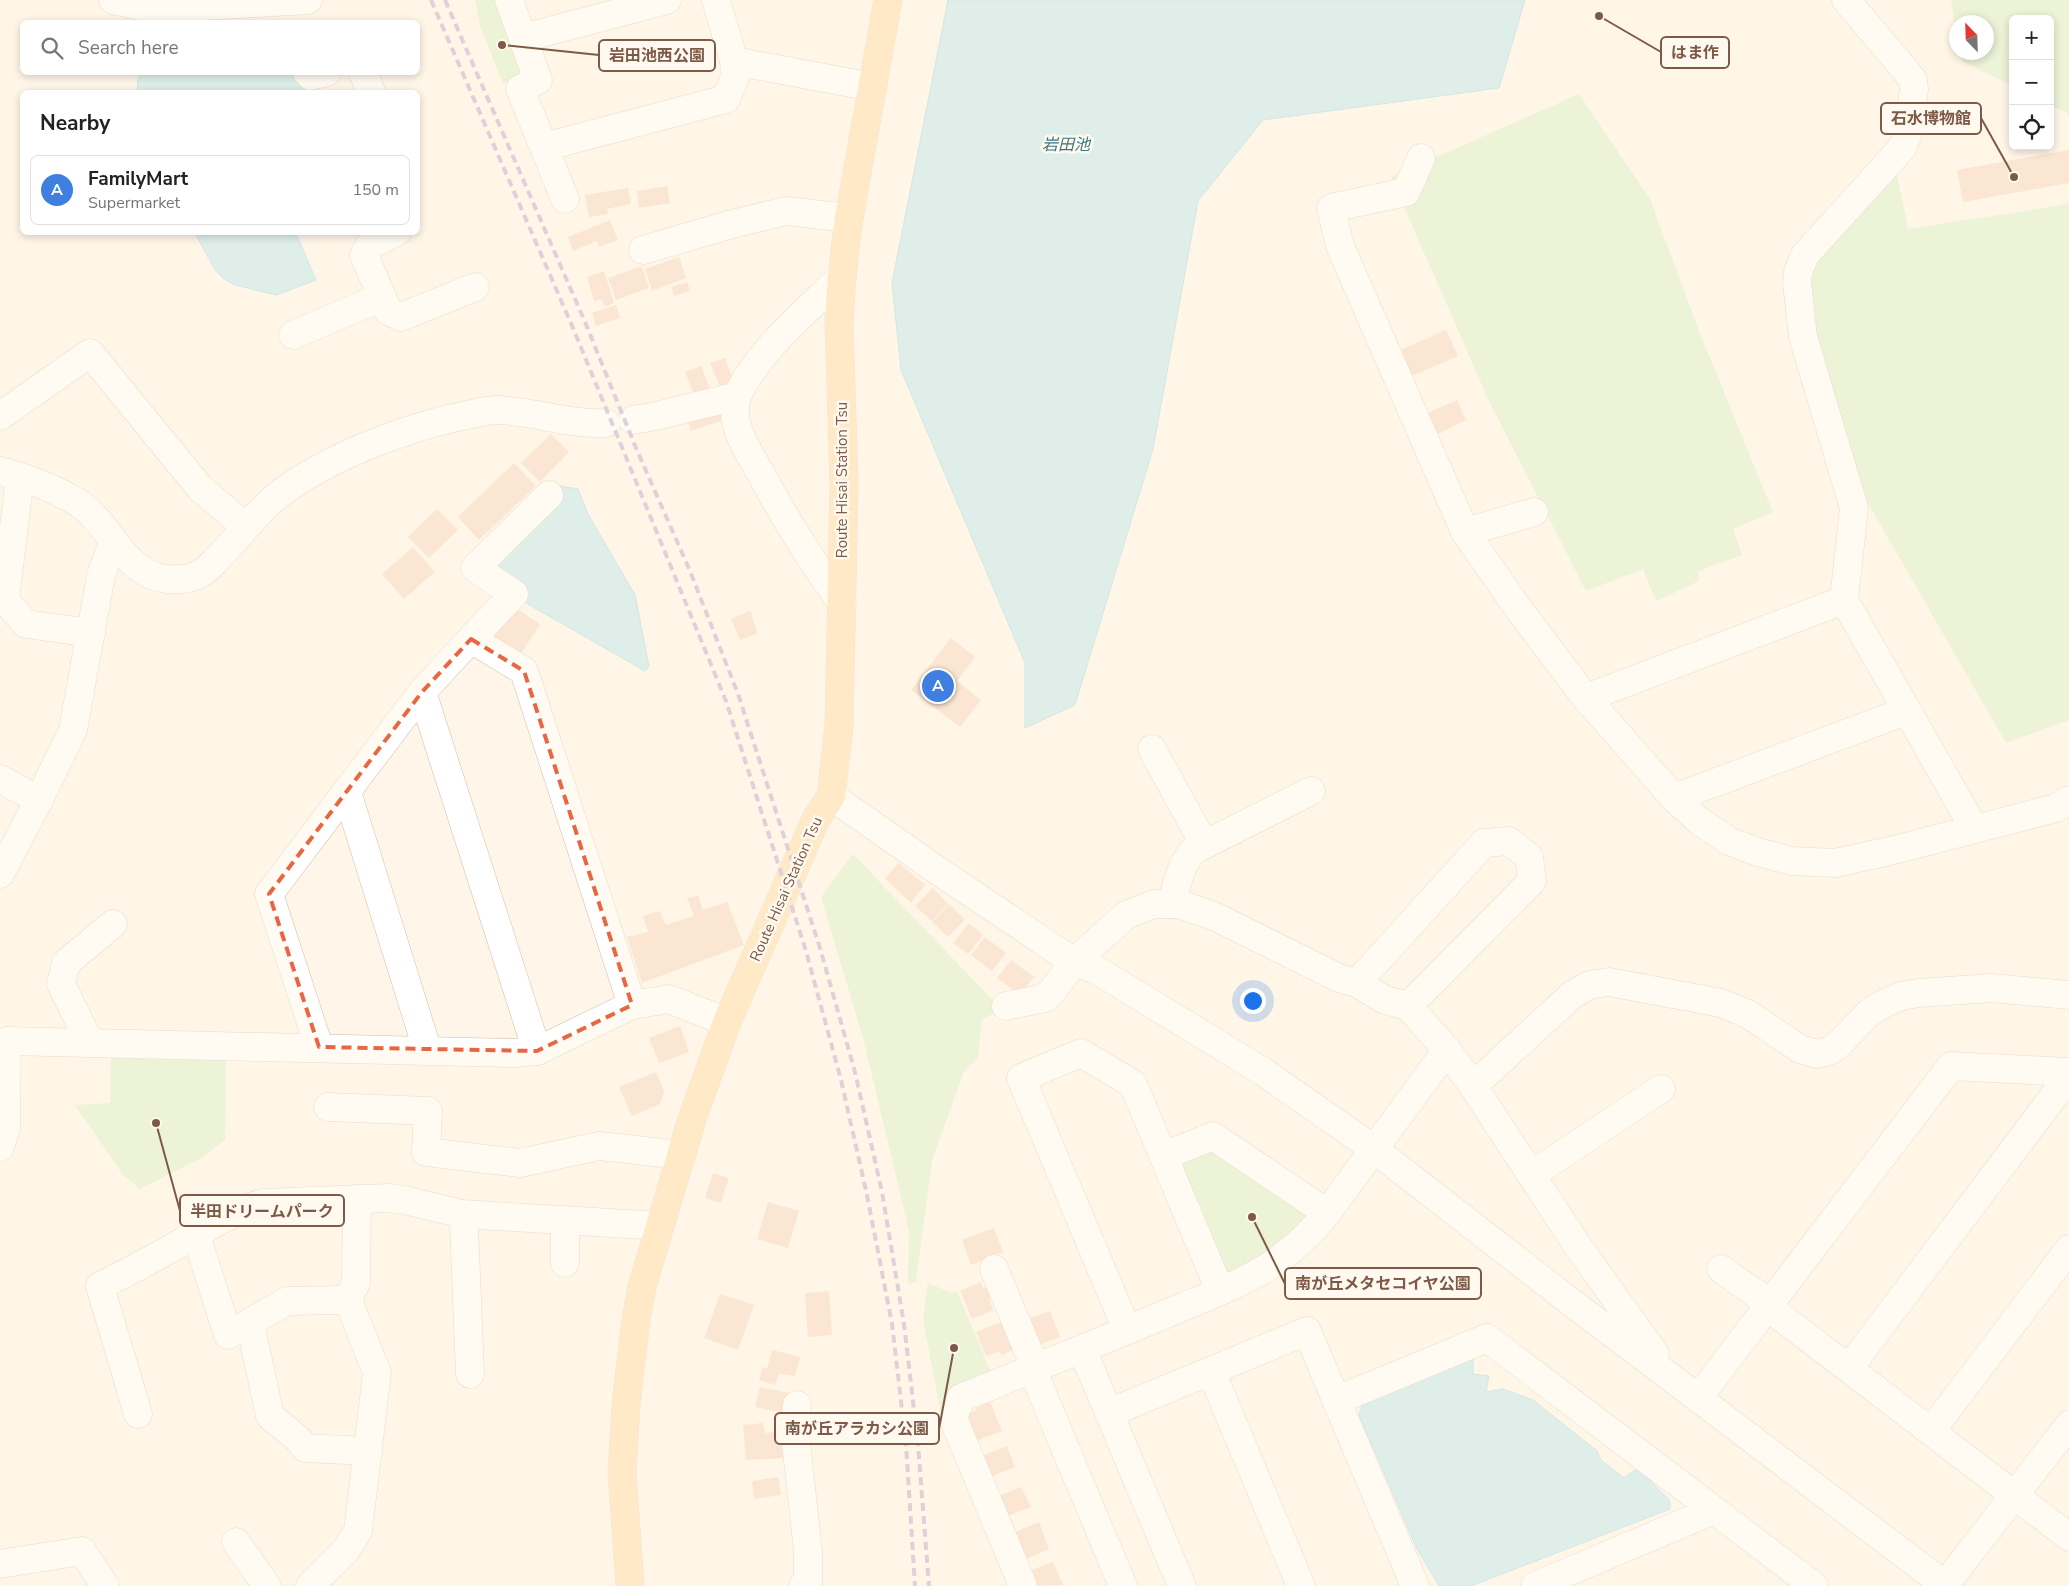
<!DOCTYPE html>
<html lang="en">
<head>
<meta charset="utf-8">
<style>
  body { margin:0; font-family:"Nunito Sans","Noto Sans JP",sans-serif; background:#f6f6f6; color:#222 }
  .controls { position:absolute; right:15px; top:15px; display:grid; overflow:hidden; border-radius:8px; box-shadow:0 2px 8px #0003 }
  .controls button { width:45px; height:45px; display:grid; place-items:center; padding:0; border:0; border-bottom:1px solid #e0e0e0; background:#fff; color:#222; font:25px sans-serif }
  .compass { position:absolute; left:1949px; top:15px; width:45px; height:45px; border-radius:50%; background:#fff; box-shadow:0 2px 8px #0003; rotate:337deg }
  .you { position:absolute; left:1252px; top:1000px; width:18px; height:18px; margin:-12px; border:4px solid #fff; border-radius:50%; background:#1a73e8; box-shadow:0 0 0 8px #1a73e833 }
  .badge { display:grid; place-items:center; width:32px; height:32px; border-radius:50%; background:#f56741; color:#fff; font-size:16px; font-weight:700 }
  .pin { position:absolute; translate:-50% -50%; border:2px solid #fff; box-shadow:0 1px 5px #0006 }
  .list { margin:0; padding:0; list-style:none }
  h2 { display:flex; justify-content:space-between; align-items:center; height:65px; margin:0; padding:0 20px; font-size:21px }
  h2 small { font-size:16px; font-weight:400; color:#767676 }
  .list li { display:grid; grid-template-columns:32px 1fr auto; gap:15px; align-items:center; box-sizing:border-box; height:70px; margin:0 10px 10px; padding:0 10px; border:1px solid #e0e0e0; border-radius:8px }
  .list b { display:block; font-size:19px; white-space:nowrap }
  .list p { margin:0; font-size:16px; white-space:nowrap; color:#767676 }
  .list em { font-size:16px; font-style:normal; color:#767676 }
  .icon { flex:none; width:28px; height:28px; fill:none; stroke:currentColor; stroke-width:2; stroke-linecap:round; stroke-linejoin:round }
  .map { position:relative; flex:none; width:2069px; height:1586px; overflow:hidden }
  .search { position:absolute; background:#fff; box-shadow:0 2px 8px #0003; left:20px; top:20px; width:400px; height:55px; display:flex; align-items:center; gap:12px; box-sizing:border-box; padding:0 18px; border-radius:8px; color:#767676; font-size:19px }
  .panel { position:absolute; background:#fff; box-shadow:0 2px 8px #0003; left:20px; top:90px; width:400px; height:145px; border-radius:8px }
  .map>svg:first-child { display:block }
  .green { fill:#d6efc4 }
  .water { fill:#b9e5eb; stroke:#9ed5de }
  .building { fill:#f7d3bc }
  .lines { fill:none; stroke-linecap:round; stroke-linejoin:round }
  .minor-casing { stroke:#d3bcab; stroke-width:29 }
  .major-casing { stroke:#ddd4cf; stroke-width:29 }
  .minor { stroke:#fff; stroke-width:28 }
  .major { stroke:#ffda9e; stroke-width:28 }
  .rail { stroke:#b8a3cb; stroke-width:4; stroke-dasharray:8 5; stroke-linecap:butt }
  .marked { fill:none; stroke:#e96642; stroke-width:4; stroke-dasharray:10 6; stroke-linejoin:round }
  .labels { text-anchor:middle; stroke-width:5; stroke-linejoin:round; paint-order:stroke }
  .street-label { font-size:15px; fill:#7d5a48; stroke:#fff9f0 }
  .water-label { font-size:16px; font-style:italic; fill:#397883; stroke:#fff9f0 }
  .leader { fill:none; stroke:#7d5a48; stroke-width:2 }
  .callout-dot { fill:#7d5a48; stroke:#fff9f0; stroke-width:2 }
  .callout { fill:#fff9f0; stroke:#7d5a48; stroke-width:2 }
  .callout-label { font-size:16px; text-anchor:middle; font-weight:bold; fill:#7d5a48 }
</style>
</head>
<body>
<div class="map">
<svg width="2069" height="1586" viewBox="0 0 2069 1586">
  <rect width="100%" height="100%" fill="#fff5e8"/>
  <g class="green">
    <path d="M475,0H500L524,65L521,76L503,84L480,25Z"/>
    <path d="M1951,0H2069V114L2050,105V19H2013V86L1962,61L1960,53L1986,52V22H1956V32Z"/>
    <path d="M1579,94L1650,199L1701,336L1773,512L1733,529L1742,555L1698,571L1699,581L1656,601L1643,569L1586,591L1489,401L1391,177Z"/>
    <path d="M1896,170L1908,229L2069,204V720L2006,743L1857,484L1814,338L1809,269Z"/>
    <path d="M853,854L1002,1010L982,1019L978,1058L964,1071L932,1161L916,1282L908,1284L909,1231L863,1038L821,897Z"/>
    <path d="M111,1051L226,1055L225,1140L201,1158L140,1189L123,1175L75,1105L110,1103Z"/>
    <path d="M1205,1150L1219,1152L1305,1210L1306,1225L1235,1275L1220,1269L1180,1171L1185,1158Z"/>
    <path d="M928,1283L952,1293L957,1291L992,1375L942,1418L923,1320Z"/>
  </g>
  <g class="water">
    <path d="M948,0H1525L1499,88L1263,120L1198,201L1153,449L1075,705L1025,728V663L901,370L892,283Z"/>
    <path d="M143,72L290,73L307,87L309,92H137L138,79Z"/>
    <path d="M195,233H296L316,280L276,295L235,285L224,279L215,270Z"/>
    <path d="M554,485L578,489L588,514L635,595L649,666L645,671L519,599L488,565Z"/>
    <path d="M1473,1358V1374L1489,1376L1486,1392L1503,1389L1533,1400L1597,1451L1601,1460L1624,1478L1638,1468L1670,1501V1509L1471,1586H1439L1417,1549L1359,1415L1363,1403Z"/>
  </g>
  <g class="building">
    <path d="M2069,150V183L1963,202L1957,170Z"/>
    <path d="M667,186L670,203L639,208L637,191Z"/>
    <path d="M628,188L631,204L607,209L608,214L589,217L585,195Z"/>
    <path d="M610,220L618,240L599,247L597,241L573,251L568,237Z"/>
    <path d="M679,257L686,278L652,291L645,269Z"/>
    <path d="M642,266L649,288L616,300L608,278Z"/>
    <path d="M604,271L614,303L605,307L601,299L594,301L587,277Z"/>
    <path d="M687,282L690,291L674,296L671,287Z"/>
    <path d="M616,305L620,318L596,326L592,313Z"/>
    <path d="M1446,330L1458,356L1412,376L1401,350Z"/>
    <path d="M725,358L734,382L720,387L710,363Z"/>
    <path d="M701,366L711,392L695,398L685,372Z"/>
    <path d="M1457,400L1466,420L1438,434L1428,413Z"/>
    <path d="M719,407L724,420L691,431L687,417Z"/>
    <path d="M551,434L569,452L540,482L521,463Z"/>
    <path d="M514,463L536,486L479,540L458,517Z"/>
    <path d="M437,509L458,530L429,558L408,537Z"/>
    <path d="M413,547L435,572L404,599L382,574Z"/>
    <path d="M514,607L540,624L521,654L494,637Z"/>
    <path d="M750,611L758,633L740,640L731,619Z"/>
    <path d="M951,638L975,657L957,681L981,700L960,727L911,690Z"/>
    <path d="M899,863L925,885L911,903L885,878Z"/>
    <path d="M933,888L948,904L932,921L915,906Z"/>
    <path d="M698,896L703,910L727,902L744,945L642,983L627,937L648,932L643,916L660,911L666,925L694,916L687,898Z"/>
    <path d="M949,904L965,920L948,937L932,922Z"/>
    <path d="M969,923L983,935L968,954L953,943Z"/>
    <path d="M985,937L1006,953L992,971L971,955Z"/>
    <path d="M1011,960L1034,977L1020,995L997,978Z"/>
    <path d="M680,1026L689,1052L659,1063L649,1038Z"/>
    <path d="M656,1072L664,1091L660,1104L632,1116L619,1087Z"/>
    <path d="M713,1173L729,1178L721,1203L705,1198Z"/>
    <path d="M768,1202L799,1211L788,1248L757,1239Z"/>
    <path d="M994,1228L1003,1252L971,1265L962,1240Z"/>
    <path d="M981,1282L983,1288L989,1285L994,1298L989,1300L993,1310L972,1319L960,1291Z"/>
    <path d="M829,1291L832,1335L808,1337L805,1293Z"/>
    <path d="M720,1294L754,1305L738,1350L704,1338Z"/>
    <path d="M1050,1311L1060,1337L1032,1347L1024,1321Z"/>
    <path d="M1004,1321L1015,1349L1002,1355L1000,1351L986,1356L976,1332Z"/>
    <path d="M772,1350L800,1357L795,1376L779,1374L775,1385L759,1380L763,1367L767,1369Z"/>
    <path d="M760,1387L789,1393L784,1413L755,1407Z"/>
    <path d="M990,1402L1002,1431L976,1441L959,1418L977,1410L976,1408Z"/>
    <path d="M763,1423L765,1433L786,1431L787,1458L746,1460L743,1425Z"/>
    <path d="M1007,1446L1015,1467L985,1479L977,1458Z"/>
    <path d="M778,1477L781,1495L754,1499L752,1481Z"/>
    <path d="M1021,1487L1031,1507L999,1519L991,1499Z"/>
    <path d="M1039,1522L1049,1549L1024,1560L1005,1536Z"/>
    <path d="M1053,1562L1063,1585L1026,1586L1021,1574Z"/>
  </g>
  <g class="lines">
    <g class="minor-casing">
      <g id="minor">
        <path d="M113,0L154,9L308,0"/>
        <path d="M509,0L538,80L520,89L565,199"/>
        <path d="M716,0L734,61L872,87"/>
        <path d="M1846,0L1906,71L1913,80L1914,89L1908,134L1902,148L1805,255L1798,272L1797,282L1803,337L1854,508L1844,600L1974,828"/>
        <path d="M523,38L667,0"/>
        <path d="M307,72L311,76L327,72"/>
        <path d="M363,72L371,92"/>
        <path d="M544,147L726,99L736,75L734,61"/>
        <path d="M1421,158L1406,192L1331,208L1340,246L1465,532L1520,611L1586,698L1674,798L1699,821L1729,841L1758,852L1792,861L1835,863L1890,851L2056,808L2069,800"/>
        <path d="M397,232L370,245L364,255L388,311L401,317L475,287"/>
        <path d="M643,250L736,223L786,211L849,218"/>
        <path d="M293,335L382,297"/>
        <path d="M737,396C735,405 734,413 736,422C740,440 752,458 761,474C785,519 812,562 842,603"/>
        <path d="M0,416L90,353L200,488L246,527"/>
        <path d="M633,420L656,416L737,396C760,348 805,313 842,276"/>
        <path d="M0,471C28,479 55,488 80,504C111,526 124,574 167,579C178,580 190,579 200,574C206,571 212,564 217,559C233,543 247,525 263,509C276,495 292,484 308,475C353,448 416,425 467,415C477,413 487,410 497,410C533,411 569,425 606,423"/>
        <path d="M20,477L5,600L26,624L91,633"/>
        <path d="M1465,532L1534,512"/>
        <path d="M471,639L514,594L475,568L549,495"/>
        <path d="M422,692L537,1051"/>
        <path d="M1586,698L1844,600"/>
        <path d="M1152,749L1204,844"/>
        <path d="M0,779L39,800"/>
        <path d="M347,792L427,1049"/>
        <path d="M831,796L944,875L1074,962L1095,969L1262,1071L1374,1149L1567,1299L1946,1586"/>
        <path d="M1674,798L1906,711"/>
        <path d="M0,874L39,800L73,730L101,575L113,543"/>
        <path d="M1171,904C1177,886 1180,864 1194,850L1311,791"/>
        <path d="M1357,983L1484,843L1509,841L1529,857L1532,881L1408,1006"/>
        <path d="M1006,1006L1045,998L1053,990L1074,962L1126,915L1154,904H1179L1216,917L1341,979L1357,983L1385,1000L1408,1006L1447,1050L1473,1086L1579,1248L1655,1354"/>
        <path d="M7,1041L514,1053L537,1051L632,1005L669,999L727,1022"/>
        <path d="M90,1043L61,984L66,963L113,924"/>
        <path d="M0,1044L7,1041L6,1128L0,1147"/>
        <path d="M319,1047L269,894L422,692L471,639L524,671L632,1005"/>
        <path d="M1473,1086L1572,995L1589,985L1609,982L1721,1003L1748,1014L1800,1049L1817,1054L1829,1051L1838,1045L1869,1013L1881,1005L1901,996L1918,993L1991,988L2069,995"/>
        <path d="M328,1107L428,1111L426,1152L520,1163L599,1146L682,1155"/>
        <path d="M1164,1156L1213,1136L1327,1213"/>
        <path d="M1531,1175L1661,1089"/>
        <path d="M462,1214L464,1225L470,1374"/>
        <path d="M196,1235L228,1335L287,1301L348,1300"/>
        <path d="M565,1263V1221"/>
        <path d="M994,1269L1035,1367"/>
        <path d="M1721,1269L1762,1298L1768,1307L2069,1537"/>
        <path d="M250,1323L270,1416L298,1439L305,1448L368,1451"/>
        <path d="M1127,1330L1021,1078L1081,1053L1133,1084L1220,1291"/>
        <path d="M1849,1368L2069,1076"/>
        <path d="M1032,1369L1123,1586"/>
        <path d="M1211,1371L1301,1586"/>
        <path d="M1698,1398L1951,1066L2069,1072"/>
        <path d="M1337,1400L1487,1338L1814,1586"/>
        <path d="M797,1405L795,1433L808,1551V1581L803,1586"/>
        <path d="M1109,1413L1307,1331L1415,1586"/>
        <path d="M138,1414L100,1286C128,1272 157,1257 184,1241C211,1226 232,1211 263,1203L389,1198L404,1200L462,1214L660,1226"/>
        <path d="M1931,1431L2069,1249"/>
        <path d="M236,1542L267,1586"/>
        <path d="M0,1564L82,1551L105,1586"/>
        <path d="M310,1586L347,1549L358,1531L377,1373L348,1300L356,1282L357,1199"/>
        <path d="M1023,1586L953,1418L961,1398L1082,1349"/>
        <path d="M1182,1586L1082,1349C1116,1335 1151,1320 1185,1306C1245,1281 1285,1266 1327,1213L1447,1050"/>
        <path d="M1535,1586L1714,1510"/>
        <path d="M1944,1586L2069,1425"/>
      </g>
    </g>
    <g class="major-casing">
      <path id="major" d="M630,1586L622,1473L626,1404L636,1320L642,1287L692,1119L727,1022L816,819L831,796L839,726L844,484L839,323L842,276L849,218L888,0"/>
    </g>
    <use href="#minor" class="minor"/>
    <use href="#major" class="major"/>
    <g class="rail">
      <path d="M431,0L573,328L726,701L806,951L841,1080L867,1195L892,1324L906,1444L915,1586"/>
      <path d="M445,0L585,322L636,448L690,571L738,694L820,948L855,1072L882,1192L904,1324L918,1444L929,1586"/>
    </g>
  </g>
  <path d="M0 0H2069V1586H0ZM471,639L524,671L632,1005L537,1051L319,1047L269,894L422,692Z" fill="#fff5e8" fill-opacity=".55" fill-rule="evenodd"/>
  <path class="marked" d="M471,639L524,671L632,1005L537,1051L319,1047L269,894L422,692Z"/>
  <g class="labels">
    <g class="street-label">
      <text transform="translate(842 480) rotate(-90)" y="5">Route Hisai Station Tsu</text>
      <text transform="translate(786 889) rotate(-66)" y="5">Route Hisai Station Tsu</text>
    </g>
    <g class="water-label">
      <text x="1066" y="150">岩田池</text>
    </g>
  </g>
  <path class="leader" d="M1599 16L1661 52M502 45L599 55M2014 177L1981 118M156 1123L180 1211M1252 1217L1285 1284M954 1348L939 1429"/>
  <g class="callout-dot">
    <circle cx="1599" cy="16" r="5"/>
    <circle cx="502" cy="45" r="5"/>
    <circle cx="2014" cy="177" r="5"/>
    <circle cx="156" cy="1123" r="5"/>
    <circle cx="1252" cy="1217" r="5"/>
    <circle cx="954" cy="1348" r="5"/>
  </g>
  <g class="callout">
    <rect x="1661" y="37" width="68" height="31" rx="5"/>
    <rect x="599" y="40" width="116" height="31" rx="5"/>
    <rect x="1881" y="103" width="100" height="31" rx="5"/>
    <rect x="180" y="1195" width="164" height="31" rx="5"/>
    <rect x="1285" y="1268" width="196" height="31" rx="5"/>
    <rect x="775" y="1413" width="164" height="31" rx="5"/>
  </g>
  <g class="callout-label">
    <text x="1695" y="58">はま作</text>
    <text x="657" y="61">岩田池西公園</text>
    <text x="1931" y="124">石水博物館</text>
    <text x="262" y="1217">半田ドリームパーク</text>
    <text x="1383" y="1289">南が丘メタセコイヤ公園</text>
    <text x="857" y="1434">南が丘アラカシ公園</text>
  </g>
</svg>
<div class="controls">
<button>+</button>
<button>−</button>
<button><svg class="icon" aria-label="locate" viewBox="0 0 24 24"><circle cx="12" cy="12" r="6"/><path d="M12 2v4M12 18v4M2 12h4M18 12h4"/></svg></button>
</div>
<svg class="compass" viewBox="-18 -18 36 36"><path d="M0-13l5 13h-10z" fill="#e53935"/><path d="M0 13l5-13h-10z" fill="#767676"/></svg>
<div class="you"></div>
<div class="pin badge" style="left:938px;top:686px;background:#3f7fe0">A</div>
<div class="search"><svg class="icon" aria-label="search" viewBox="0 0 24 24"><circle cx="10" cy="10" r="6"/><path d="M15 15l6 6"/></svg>Search here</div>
<section class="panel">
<h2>Nearby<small></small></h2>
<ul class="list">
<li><span class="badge" style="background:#3f7fe0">A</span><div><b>FamilyMart</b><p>Supermarket</p></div><em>150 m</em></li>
</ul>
</section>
</div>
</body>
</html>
